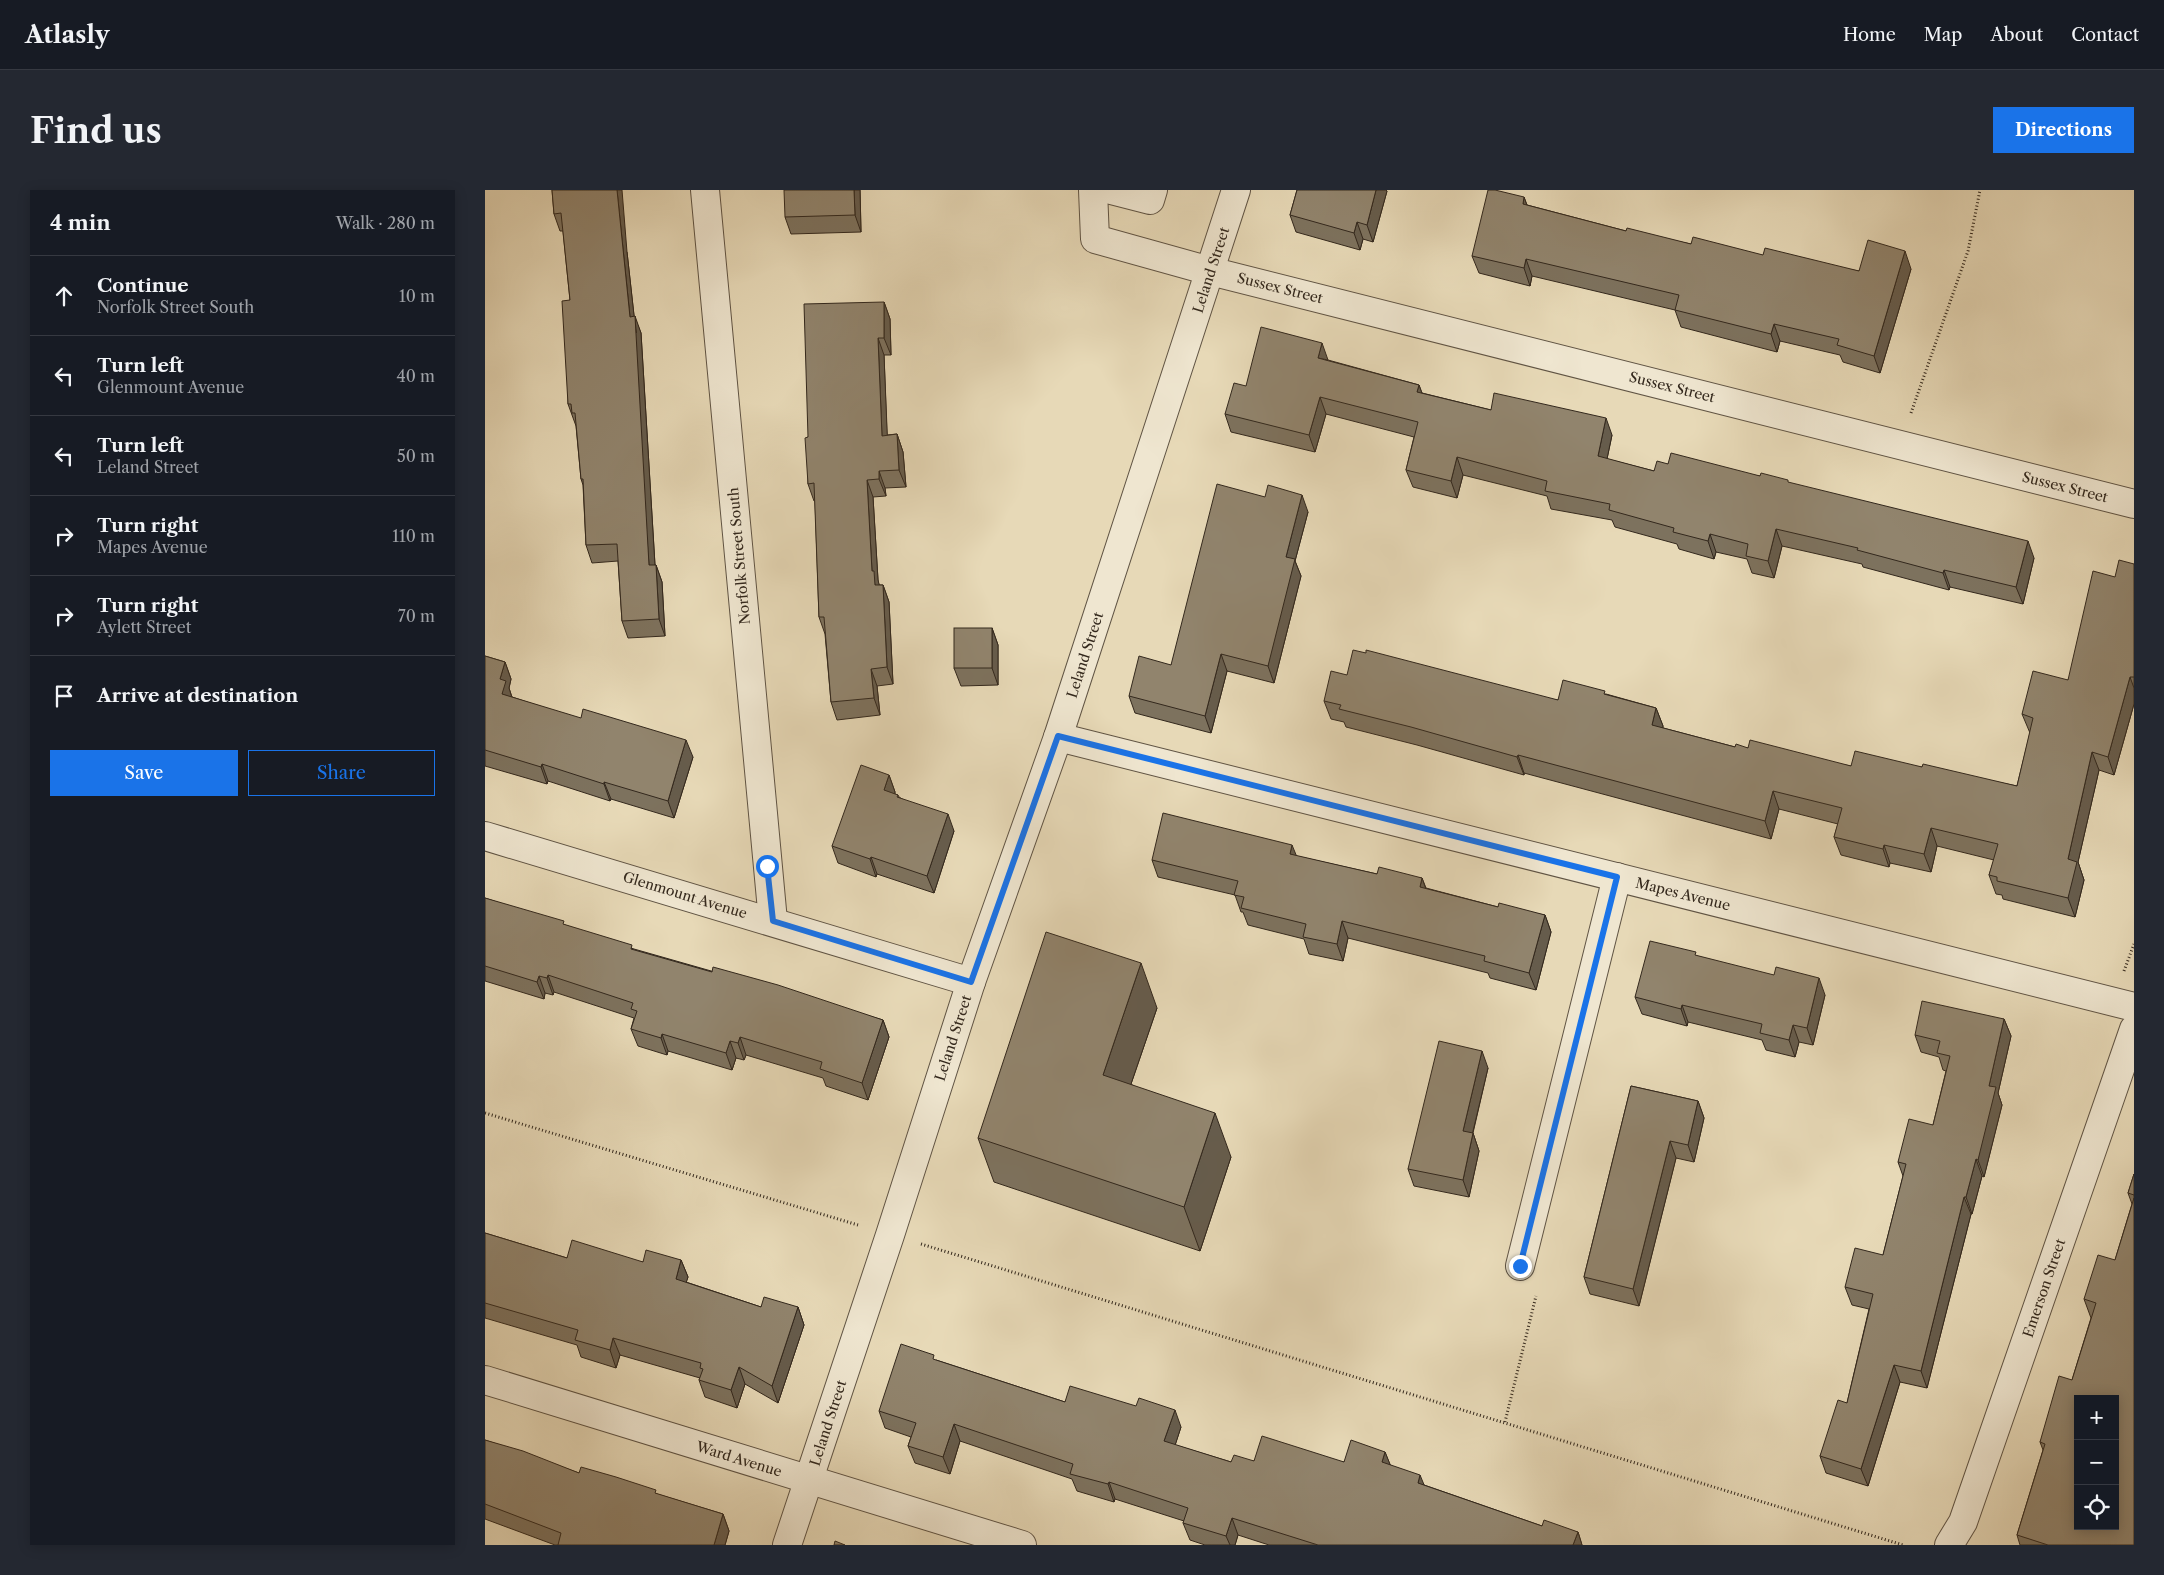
<!DOCTYPE html>
<html lang="en">
<head>
<meta charset="utf-8">
<style>
  body { margin:0; font-family:"Libre Caslon Text",serif; background:#242831; color:#f1f3f6 }
  .controls { position:absolute; right:15px; bottom:15px; display:grid; overflow:hidden; border-radius:0px; box-shadow:0 2px 12px #0003 }
  .controls button { width:45px; height:45px; display:grid; place-items:center; padding:0; border:0; border-bottom:1px solid #363941; background:#171b24; color:#f1f3f6; font:25px sans-serif }
  .stop { position:absolute; width:15px; height:15px; margin:-11px; border:4px solid #1a73e8; border-radius:50%; background:#fff }
  .stop.end { background:#1a73e8; border-color:#fff; box-shadow:0 1px 5px #0008 }
  .list { margin:0; padding:0; list-style:none }
  h2 { display:flex; justify-content:space-between; align-items:center; height:65px; margin:0; padding:0 20px; font-size:21px }
  h2 small { font-size:16px; font-weight:400; color:#9ea1a6 }
  .list li { display:grid; grid-template-columns:32px 1fr auto; gap:15px; align-items:center; box-sizing:border-box; height:80px; padding:0 20px; border-top:1px solid #363941 }
  .list b { display:block; font-size:19px; white-space:nowrap }
  .list p { margin:0; font-size:16px; white-space:nowrap; color:#9ea1a6 }
  .list em { font-size:16px; font-style:normal; color:#9ea1a6 }
  .actions { display:flex; gap:10px; padding:15px 20px }
  .actions a { flex:1; padding:11px 0; border:1px solid #1a73e8; border-radius:0px; text-align:center; font-size:18px; color:#1a73e8 }
  .actions .main { background:#1a73e8; color:#fff }
  .icon { flex:none; width:28px; height:28px; fill:none; stroke:currentColor; stroke-width:2; stroke-linecap:round; stroke-linejoin:round }
  .map { position:relative; flex:none; width:1649px; height:1355px; overflow:hidden; border-radius:0px }
  header { display:flex; align-items:center; gap:30px; box-sizing:border-box; height:70px; padding:0 25px; background:#171b24; border-bottom:1px solid #363941 }
  header strong { font-size:24px }
  nav { display:flex; gap:28px; margin-inline-start:auto; font-size:18px }
  .intro { display:flex; align-items:center; justify-content:space-between; box-sizing:border-box; height:120px; padding:0 30px }
  h1 { margin:0; font-size:35px }
  .button { padding:12px 22px; border-radius:0px; background:#1a73e8; color:#fff; font-size:18px; font-weight:700 }
  main { display:flex; gap:30px; padding:0 30px }
  aside { flex:1; background:#171b24; border-radius:0px; box-shadow:0 2px 12px #0003 }
  .map>svg:first-child { display:block }
  .lines { fill:none; stroke-linecap:round; stroke-linejoin:round }
  .minor-casing { stroke:#605444; stroke-width:30 }
  .path { stroke:#33281d; stroke-width:3; stroke-dasharray:1 2.5; stroke-linecap:butt }
  .minor { stroke:#efe6d0; stroke-width:28 }
  .wall { fill:#7d725e; stroke:#33281d }
  .shaded-wall { fill:#665c4c; stroke:#33281d }
  .building { fill:#91846d; stroke:#33281d; fill-rule:evenodd }
  .route { stroke:#1a73e8; stroke-width:6 }
  .labels { text-anchor:middle; stroke-width:4; stroke-linejoin:round; paint-order:stroke }
  .street-label { font-size:14px; fill:#33281d; stroke:#efe6d0 }
</style>
</head>
<body>
<header>
<strong>Atlasly</strong>
<nav><a>Home</a><a>Map</a><a>About</a><a>Contact</a></nav>
</header>
<div class="intro"><h1>Find us</h1><a class="button">Directions</a></div>
<main>
<aside>
<h2>4 min<small>Walk · 280 m</small></h2>
<ul class="list">
<li><svg class="icon" aria-label="ahead" viewBox="0 0 24 24"><path d="M12 20V5M6 11l6-6 6 6"/></svg><div><b>Continue</b><p>Norfolk Street South</p></div><em>10 m</em></li>
<li><svg class="icon" aria-label="left" viewBox="0 0 24 24"><path d="M17 20v-9H6M10 6l-5 5 5 5"/></svg><div><b>Turn left</b><p>Glenmount Avenue</p></div><em>40 m</em></li>
<li><svg class="icon" aria-label="left" viewBox="0 0 24 24"><path d="M17 20v-9H6M10 6l-5 5 5 5"/></svg><div><b>Turn left</b><p>Leland Street</p></div><em>50 m</em></li>
<li><svg class="icon" aria-label="right" viewBox="0 0 24 24"><path d="M7 20v-9h11M14 6l5 5-5 5"/></svg><div><b>Turn right</b><p>Mapes Avenue</p></div><em>110 m</em></li>
<li><svg class="icon" aria-label="right" viewBox="0 0 24 24"><path d="M7 20v-9h11M14 6l5 5-5 5"/></svg><div><b>Turn right</b><p>Aylett Street</p></div><em>70 m</em></li>
<li><svg class="icon" aria-label="arrive" viewBox="0 0 24 24"><path d="M6 21V4h12l-3 4 3 4H6"/></svg><div><b>Arrive at destination</b></div></li>
</ul>
<div class="actions"><a class="main">Save</a><a>Share</a></div>
</aside>
<div class="map">
<svg width="1649" height="1355" viewBox="0 0 1649 1355">
  <rect width="100%" height="100%" fill="#e7d9b7"/>
  <filter id="stains"><feTurbulence type="fractalNoise" baseFrequency=".004" numOctaves="4"/><feColorMatrix values="0 0 0 0 .2 0 0 0 0 .09 0 0 0 0 .02 0 0 0 .5 -.17"/></filter>
  <radialGradient id="worn" r=".72"><stop offset=".6" stop-color="#630" stop-opacity="0"/><stop offset="1" stop-color="#630" stop-opacity=".3"/></radialGradient>
  <g class="lines">
    <g class="minor-casing">
      <g id="minor">
        <path d="M220,0L288,731"/>
        <path d="M608,0L610,49L725,81L1649,314"/>
        <path d="M626,0L665,10L668,0"/>
        <path d="M573,547L1649,817"/>
        <path d="M0,646L486,792"/>
        <path d="M1035,1076L1132,687"/>
        <path d="M0,1190L537,1355"/>
        <path d="M302,1355L405,1045L486,792L573,547L751,0"/>
        <path d="M1464,1355L1478,1332L1649,839"/>
      </g>
    </g>
    <g class="path">
      <path d="M1426,223L1483,61L1495,0"/>
      <path d="M1639,781L1649,754"/>
      <path d="M0,923L373,1035"/>
      <path d="M436,1054L1418,1355"/>
      <path d="M1020,1232L1051,1106"/>
    </g>
    <use href="#minor" class="minor"/>
  </g>
  <g class="wall">
    <path d="M67,0L142,62L149,126L156,143L170,375H171L177,392L180,446L143,448L137,431L133,371L107,373L101,355L98,295L96,289L91,236L83,214L85,110L78,41H75L69,24Z"/>
    <path d="M375,0L376,42L306,44L300,27Z"/>
    <path d="M812,0H901L902,1L888,52L878,49L875,60L811,42L805,25Z"/>
    <path d="M1039,7L1042,15L1141,41L1206,54L1374,81L1426,79L1395,183L1358,172L1355,165L1295,151L1292,162L1196,137L1190,120L1047,86L1045,96L994,83L987,66Z"/>
    <path d="M399,112L405,129L406,165H399L402,245L412,244L418,262L421,297L400,298L401,306L388,307L393,390L394,395H398L404,412L408,494L392,496L395,525L352,530L346,512L340,444L334,427L330,311H329L323,294V247Z"/>
    <path d="M843,170L934,195L937,203L1006,220L1127,245L1122,269L1169,281L1183,274L1275,286L1304,293L1549,368L1538,414L1465,397L1464,400L1378,377L1377,374L1297,356L1289,388L1267,383L1262,369L1231,362L1229,369L1194,359L1192,354L1130,337L1127,330L1066,319L1062,306L978,285L972,308L928,297L921,280L929,247L841,224L830,262L746,242L740,224L761,196Z"/>
    <path d="M823,322L810,371L816,386L789,493L742,481L726,543L650,523L644,506L686,475Z"/>
    <path d="M1649,374V514L1629,585L1614,580L1593,672L1599,690L1590,727L1518,709L1517,705L1511,704L1504,685L1509,670L1452,656L1446,682L1405,673L1404,677L1356,665L1349,647L1353,634L1294,619L1286,649L1039,583V585L932,555L861,537L859,532L846,529L839,511L862,485L1073,510L1121,504L1171,518L1178,536V538L1250,557L1263,558L1366,576L1437,577L1532,596L1545,543L1537,524L1583,490L1630,387Z"/>
    <path d="M507,438L513,455V495L476,496L469,478Z"/>
    <path d="M0,466L20,472L26,489L24,498L27,507L208,567L189,628L126,609L125,611L63,591L62,594L0,576Z"/>
    <path d="M404,585L410,602V604L413,605L414,607L469,641L449,703L392,684L391,687L353,673L347,656Z"/>
    <path d="M811,666L892,684L937,688L941,698L1013,717L1060,725L1066,742L1051,800L1005,788L1003,783L863,748L858,771L824,764L819,749L763,735L758,722H756L750,705L673,687L667,670Z"/>
    <path d="M0,708L80,735L149,759L398,830L404,847L383,910L341,896L338,888L261,865L259,870L251,868L247,880L183,861L182,865L153,856L146,839L149,828L69,802L68,805L60,803L59,809L0,791Z"/>
    <path d="M1212,766L1340,805L1328,855L1314,852L1310,867L1281,860L1277,850L1203,832L1202,836L1157,824L1150,807Z"/>
    <path d="M672,818L646,894L746,967L715,1061L509,992L493,948Z"/>
    <path d="M1519,829L1526,846L1513,903L1517,915L1499,987L1497,986L1487,1024H1486L1442,1198L1415,1192L1383,1296L1341,1283L1335,1266L1362,1213L1384,1119L1367,1115L1360,1097L1398,1065L1418,986L1413,972L1448,935L1461,881L1458,880L1454,867L1436,862L1430,845Z"/>
    <path d="M1003,878L988,943L994,961L984,1007L929,996L923,979Z"/>
    <path d="M1146,896L1213,911L1219,928L1209,972L1191,968L1154,1116L1105,1104L1099,1087Z"/>
    <path d="M1649,984V1355H1535L1532,1345L1558,1260L1555,1252L1587,1190L1606,1128L1599,1109L1630,1070L1647,1014L1643,1003Z"/>
    <path d="M0,1043L82,1068L158,1072L196,1070L203,1087L201,1092L276,1117H313L319,1135L293,1213L260,1194L252,1218L220,1207L214,1190L215,1188L135,1165L131,1178L96,1167L92,1155L0,1128Z"/>
    <path d="M451,1170L580,1212L696,1237L690,1255L746,1272L769,1271L859,1272L900,1262L905,1275L939,1295L1057,1336L1093,1342L1097,1355H784L753,1345L750,1355H720L705,1350L698,1333L699,1331L630,1309L629,1312L592,1301L587,1289L475,1251L465,1284L430,1273L423,1256L426,1247L400,1238L394,1221Z"/>
    <path d="M0,1250L94,1283L172,1304L238,1324L244,1341L240,1355H70L0,1329Z"/>
  </g>
  <g class="shaded-wall">
    <path d="M132,0H137L142,62L151,143L150,126L156,143L171,392L164,375L145,127Z"/>
    <path d="M369,0H375L376,42L370,25Z"/>
    <path d="M891,0H901L902,1L888,52L882,35Z"/>
    <path d="M1039,7L1045,24L1038,14Z"/>
    <path d="M872,32L878,49L875,60L869,43Z"/>
    <path d="M1420,61L1426,79L1395,183L1389,166Z"/>
    <path d="M1041,69L1047,86L1045,96L1039,78Z"/>
    <path d="M399,112L405,129L406,165L399,148Z"/>
    <path d="M1289,134L1295,151L1292,162L1286,144Z"/>
    <path d="M393,148L399,165L403,263L397,246Z"/>
    <path d="M837,153L843,170L833,168Z"/>
    <path d="M934,195L940,212L932,202Z"/>
    <path d="M835,207L841,224L830,262L824,245Z"/>
    <path d="M1121,228L1127,245L1119,283L1113,266Z"/>
    <path d="M412,244L418,262L421,297L414,280Z"/>
    <path d="M972,267L978,285L972,308L966,291Z"/>
    <path d="M394,281L400,298L401,306L394,289Z"/>
    <path d="M382,290L388,307L393,390L395,398L390,395L387,381Z"/>
    <path d="M817,305L823,322L810,371L816,386L789,493L783,476L801,367Z"/>
    <path d="M1291,339L1297,356L1289,388L1283,371Z"/>
    <path d="M1225,344L1231,362L1229,369L1223,351Z"/>
    <path d="M1543,351L1549,368L1538,414L1531,397Z"/>
    <path d="M171,375L177,392L180,446L174,429Z"/>
    <path d="M1459,380L1465,397L1464,400L1458,383Z"/>
    <path d="M398,395L404,412L408,494L402,477Z"/>
    <path d="M507,438L513,455V495L507,478Z"/>
    <path d="M736,464L742,481L726,543L720,526Z"/>
    <path d="M20,472L26,489L24,498L27,508L17,504L15,489Z"/>
    <path d="M386,479L392,496L395,525L389,508Z"/>
    <path d="M1645,487L1649,498V514L1629,585L1623,567Z"/>
    <path d="M1171,518L1178,536L1173,553L1167,535Z"/>
    <path d="M201,550L208,567L189,628L183,611Z"/>
    <path d="M1607,562L1614,580L1593,672L1599,690L1590,727L1583,708V669Z"/>
    <path d="M1033,565L1039,583V585L1032,567Z"/>
    <path d="M57,574L63,591L62,594L56,577Z"/>
    <path d="M404,585L410,602L405,617L399,600Z"/>
    <path d="M119,592L126,609L125,611L119,594Z"/>
    <path d="M1288,601L1294,619L1286,649L1280,631Z"/>
    <path d="M463,624L469,641L449,703L442,686Z"/>
    <path d="M1446,638L1452,656L1446,682L1439,664Z"/>
    <path d="M807,655L814,672L805,664Z"/>
    <path d="M1399,655L1405,673L1404,677L1398,659Z"/>
    <path d="M386,667L392,684L391,687L385,669Z"/>
    <path d="M937,688L943,705L935,697Z"/>
    <path d="M1060,725L1066,742L1051,800L1044,783Z"/>
    <path d="M857,731L863,748L858,771L852,754Z"/>
    <path d="M656,773L672,818L634,929L618,885Z"/>
    <path d="M63,785L69,802L68,805L62,788Z"/>
    <path d="M54,786L60,803L59,809L52,792Z"/>
    <path d="M1334,788L1340,805L1328,855L1322,838Z"/>
    <path d="M1197,815L1203,832L1202,836L1196,819Z"/>
    <path d="M1519,829L1526,846L1513,903L1517,915L1499,987L1493,970L1504,896Z"/>
    <path d="M398,830L404,847L383,910L377,893Z"/>
    <path d="M1308,835L1314,852L1310,867L1304,850Z"/>
    <path d="M177,844L183,861L182,865L176,848Z"/>
    <path d="M255,847L261,865L259,870L253,853Z"/>
    <path d="M245,851L251,868L247,880L241,863Z"/>
    <path d="M997,861L1003,878L984,958L978,941Z"/>
    <path d="M1213,911L1219,928L1209,972L1203,955Z"/>
    <path d="M730,923L746,967L715,1061L699,1017Z"/>
    <path d="M988,943L994,961L984,1007L978,990Z"/>
    <path d="M1185,951L1191,968L1154,1116L1148,1099Z"/>
    <path d="M1491,969L1497,986L1487,1024L1481,1007Z"/>
    <path d="M1479,1007L1486,1024L1442,1198L1436,1181Z"/>
    <path d="M196,1070L203,1087L197,1106L191,1089Z"/>
    <path d="M313,1117L319,1135L293,1213L287,1196Z"/>
    <path d="M128,1148L135,1165L131,1178L125,1160Z"/>
    <path d="M1409,1175L1415,1192L1383,1296L1376,1279Z"/>
    <path d="M254,1177L260,1194L252,1218L246,1200Z"/>
    <path d="M690,1220L696,1237L686,1268L679,1251Z"/>
    <path d="M469,1234L475,1251L465,1284L458,1267Z"/>
    <path d="M900,1262L907,1279L897,1272Z"/>
    <path d="M935,1285L942,1302L933,1293Z"/>
    <path d="M624,1292L630,1309L629,1312L623,1294Z"/>
    <path d="M238,1324L244,1341L240,1355H229Z"/>
    <path d="M747,1328L753,1345L750,1355H745L741,1346Z"/>
    <path d="M1093,1342L1097,1355H1088Z"/>
  </g>
  <g class="building">
    <path d="M67,0H132L145,127L150,126L164,375H171L174,429L137,431L132,354L101,355L98,289H96L90,223H87L86,214H83L77,111L85,110L76,23L69,24Z"/>
    <path d="M299,0H369L370,25L300,27Z"/>
    <path d="M812,0H891L882,35L872,32L869,43L805,25Z"/>
    <path d="M1003,0H1010L1039,7L1038,14L1141,41L1142,38L1206,54L1208,47L1278,65L1280,58L1374,81L1383,50L1420,61L1389,166L1352,155L1354,149L1289,134L1286,144L1190,120L1194,105L1041,69L1039,78L987,66Z"/>
    <path d="M399,112V148H393L397,246L412,244L414,280L394,281V289L382,290L387,381H389L390,395H398L402,477L386,479L389,508L346,512L339,427H334L329,293L323,294L320,248L323,247L319,114Z"/>
    <path d="M776,137L837,153L833,168L934,195L932,202L1006,220L1009,203L1121,228L1113,266L1169,281L1172,271L1183,274L1186,263L1275,286L1276,283L1303,290V292L1543,351L1531,397L1459,380L1458,383L1372,360L1373,358L1291,339L1283,371L1261,366L1263,354L1225,344L1223,351L1188,342L1189,338L1124,320L1125,314L1060,301L1062,291L972,267L966,291L921,280L933,232L835,207L824,245L740,224L749,193L761,196Z"/>
    <path d="M732,294L780,307L783,295L817,305L801,367L810,369L783,476L736,464L720,526L644,506L654,466L686,475Z"/>
    <path d="M1634,370L1649,374V487H1645L1623,567L1607,562L1583,669L1592,672L1583,708L1512,691V687L1504,685L1513,654L1446,638L1439,664L1399,655L1398,659L1349,647L1357,618L1288,601L1280,631L1033,565L1032,567L926,537L854,519L856,515L839,511L846,481L862,485L868,460L881,463V460L1073,510L1078,490L1120,501L1119,504L1171,518L1167,535L1250,557L1251,554L1263,558L1265,550L1366,576L1370,561L1437,577L1438,574L1532,596L1548,528L1537,524L1548,481L1583,490L1608,381L1630,387Z"/>
    <rect x="469" y="438" width="38" height="40"/>
    <path d="M0,466L20,472L15,489L21,491L17,504L96,528L98,519L201,550L183,611L119,592V594L57,574L56,577L0,560Z"/>
    <path d="M376,575L404,585L399,600L413,605L412,607L463,624L442,686L386,667L385,669L347,656Z"/>
    <path d="M678,623L807,655L805,664L892,684L894,677L937,688L935,697L1013,717L1014,713L1060,725L1044,783L999,771L1000,766L857,731L852,754L818,747L821,734L756,718L759,707L749,705L753,691L667,670Z"/>
    <path d="M0,708L79,731L78,734L147,755L146,759L227,782L228,777L293,795L398,830L377,893L335,879L337,872L255,847L253,853L245,851L241,863L177,844L176,848L146,839L152,821L146,819L148,813L63,785L62,788L54,786L52,792L0,776Z"/>
    <path d="M561,742L656,773L618,885L730,923L699,1017L493,948Z"/>
    <path d="M1165,751L1211,762L1210,765L1289,785L1291,777L1334,788L1322,838L1308,835L1304,850L1275,843L1277,834L1197,815L1196,819L1150,807Z"/>
    <path d="M1437,811L1519,829L1504,896L1511,897L1493,970L1491,969L1481,1007H1479L1436,1181L1409,1175L1376,1279L1335,1266L1353,1210L1362,1213L1388,1104L1360,1097L1370,1058L1398,1065L1421,974L1413,972L1424,929L1448,935L1465,866L1452,863L1455,851L1430,845Z"/>
    <path d="M954,851L997,861L978,941L988,943L978,990L923,979Z"/>
    <path d="M1146,896L1213,911L1203,955L1185,951L1148,1099L1099,1087Z"/>
    <path d="M1649,984V1005L1643,1003Z"/>
    <path d="M1649,1008V1355H1563L1532,1345L1560,1254L1555,1252L1574,1186L1587,1190L1611,1113L1599,1109L1613,1065L1630,1070ZM1593,1209H1630V1336H1593Z"/>
    <path d="M0,1043L82,1068L87,1050L158,1072L161,1060L196,1070L191,1089L276,1117L279,1107L313,1117L287,1196L254,1177L246,1200L214,1190L218,1179L215,1178L216,1173L128,1148L125,1160L90,1150L93,1140L0,1113Z"/>
    <path d="M416,1154L449,1165L448,1169L580,1212L585,1196L651,1216L654,1208L690,1220L679,1251L746,1272L749,1265L769,1271L777,1246L859,1272L866,1250L900,1262L897,1272L935,1285L933,1293L1057,1336L1059,1330L1093,1342L1088,1355H833L747,1328L741,1346L698,1333L703,1318L624,1292L623,1294L585,1284L588,1274L469,1234L458,1267L423,1256L431,1233L394,1221Z"/>
    <path d="M0,1250L38,1261L94,1283L96,1277L131,1287L171,1300L170,1303L238,1324L229,1355H73L76,1343L0,1314Z"/>
    <path d="M350,1351L360,1355H349Z"/>
  </g>
  <g class="lines">
    <path class="route" d="M282,676L288,731L486,792L573,546L1132,687L1035,1076"/>
  </g>
  <g class="labels">
    <g class="street-label">
      <text transform="translate(726 80) rotate(-72)" y="5">Leland Street</text>
      <text transform="translate(795 98) rotate(14)" y="5">Sussex Street</text>
      <text transform="translate(1187 197) rotate(14)" y="5">Sussex Street</text>
      <text transform="translate(1580 297) rotate(14)" y="5">Sussex Street</text>
      <text transform="translate(254 366) rotate(-95)" y="5">Norfolk Street South</text>
      <text transform="translate(600 465) rotate(-72)" y="5">Leland Street</text>
      <text transform="translate(1198 704) rotate(14)" y="5">Mapes Avenue</text>
      <text transform="translate(200 705) rotate(17)" y="5">Glenmount Avenue</text>
      <text transform="translate(468 848) rotate(-72)" y="5">Leland Street</text>
      <text transform="translate(1559 1098) rotate(-71)" y="5">Emerson Street</text>
      <text transform="translate(343 1233) rotate(-72)" y="5">Leland Street</text>
      <text transform="translate(254 1269) rotate(17)" y="5">Ward Avenue</text>
    </g>
  </g>
  <rect width="100%" height="100%" filter="url(#stains)"/>
  <rect width="100%" height="100%" fill="url(#worn)"/>
</svg>
<div class="controls">
<button>+</button>
<button>−</button>
<button><svg class="icon" aria-label="locate" viewBox="0 0 24 24"><circle cx="12" cy="12" r="6"/><path d="M12 2v4M12 18v4M2 12h4M18 12h4"/></svg></button>
</div>
<div class="stop" style="left:282px;top:676px"></div>
<div class="stop end" style="left:1035px;top:1076px"></div>
</div>
</main>
</body>
</html>
